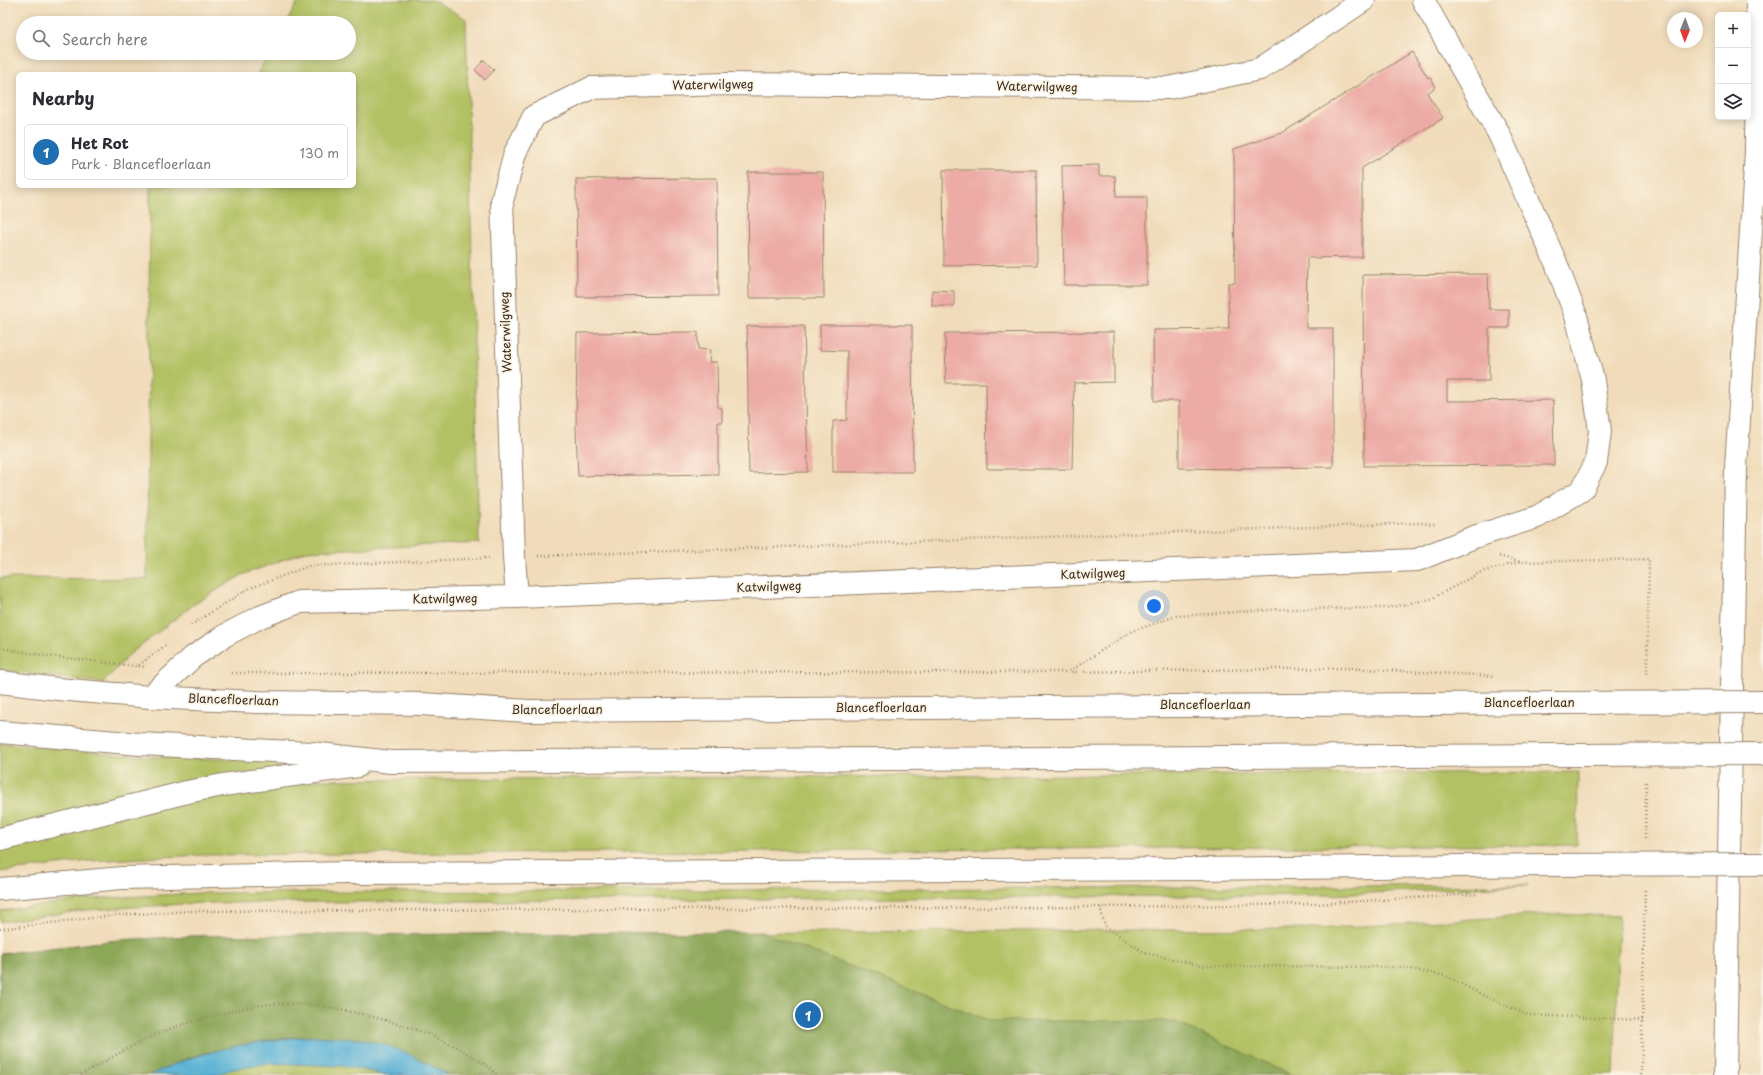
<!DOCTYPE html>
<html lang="en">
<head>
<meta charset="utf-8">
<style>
  body { margin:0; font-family:"Playpen Sans",sans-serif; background:#f7f7f7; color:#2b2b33 }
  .controls { position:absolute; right:12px; top:12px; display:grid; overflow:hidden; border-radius:6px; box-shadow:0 2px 10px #0003 }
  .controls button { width:36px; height:36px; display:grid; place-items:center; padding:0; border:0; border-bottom:1px solid #e1e1e2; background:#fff; color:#2b2b33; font:20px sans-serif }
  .compass { position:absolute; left:1667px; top:12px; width:36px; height:36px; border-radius:50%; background:#fff; box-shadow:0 2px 10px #0003; rotate:181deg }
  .you { position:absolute; left:1154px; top:606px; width:14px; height:14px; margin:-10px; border:3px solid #fff; border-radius:50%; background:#1a73e8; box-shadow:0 0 0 6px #1a73e833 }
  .badge { display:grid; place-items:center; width:26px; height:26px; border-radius:50%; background:#1f6fb2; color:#fff; font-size:13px; font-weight:700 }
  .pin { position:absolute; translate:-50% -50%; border:2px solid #fff; box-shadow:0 1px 4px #0006 }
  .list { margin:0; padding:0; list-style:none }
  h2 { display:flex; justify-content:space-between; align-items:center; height:52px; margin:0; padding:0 16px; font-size:17px }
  h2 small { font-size:13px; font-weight:400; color:#7c7c81 }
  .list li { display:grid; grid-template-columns:26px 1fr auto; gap:12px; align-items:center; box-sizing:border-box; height:56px; margin:0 8px 8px; padding:0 8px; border:1px solid #e1e1e2; border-radius:6px }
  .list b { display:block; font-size:15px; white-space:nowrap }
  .list p { margin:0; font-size:13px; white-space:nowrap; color:#7c7c81 }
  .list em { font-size:13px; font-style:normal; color:#7c7c81 }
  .icon { flex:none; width:22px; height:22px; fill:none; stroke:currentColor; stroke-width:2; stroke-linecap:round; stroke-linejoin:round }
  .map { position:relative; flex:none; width:1763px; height:1075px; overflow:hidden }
  .search { position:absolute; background:#fff; box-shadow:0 2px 10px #0003; left:16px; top:16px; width:340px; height:44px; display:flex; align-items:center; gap:10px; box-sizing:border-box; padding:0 14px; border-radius:22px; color:#7c7c81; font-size:15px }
  .panel { position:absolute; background:#fff; box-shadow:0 2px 10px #0003; left:16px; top:72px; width:340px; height:116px; border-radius:6px }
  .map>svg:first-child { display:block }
  .green { fill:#b2c163; stroke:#767640 }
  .forest { fill:#8da759; stroke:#64683c }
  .water { fill:#57b0d4; stroke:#496d79 }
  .building { fill:#ecaba5 }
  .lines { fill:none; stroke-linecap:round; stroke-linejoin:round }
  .minor-casing { stroke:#96836c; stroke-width:24 }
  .major-casing { stroke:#96836c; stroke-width:24 }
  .highway-casing { stroke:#96836c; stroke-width:24 }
  .path { stroke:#96836c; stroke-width:2.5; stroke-dasharray:1 3; stroke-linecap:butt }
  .minor { stroke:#fff; stroke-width:22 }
  .major { stroke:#fff; stroke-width:22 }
  .highway { stroke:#fff; stroke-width:22 }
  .minor-bridge-casing { stroke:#96836c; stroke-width:24; stroke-linecap:butt }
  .major-bridge-casing { stroke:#96836c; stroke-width:24; stroke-linecap:butt }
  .minor-bridge { stroke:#fff; stroke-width:22 }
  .major-bridge { stroke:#fff; stroke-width:22 }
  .labels { text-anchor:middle; stroke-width:3.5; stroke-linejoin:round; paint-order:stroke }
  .street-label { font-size:12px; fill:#3b2a1e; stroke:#fcf5e5 }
</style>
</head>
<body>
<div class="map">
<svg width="1763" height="1075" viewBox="0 0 1763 1075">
  <rect width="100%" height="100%" fill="#fcf5e5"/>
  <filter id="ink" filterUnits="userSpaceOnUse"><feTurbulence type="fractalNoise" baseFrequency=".025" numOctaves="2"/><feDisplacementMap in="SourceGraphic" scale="8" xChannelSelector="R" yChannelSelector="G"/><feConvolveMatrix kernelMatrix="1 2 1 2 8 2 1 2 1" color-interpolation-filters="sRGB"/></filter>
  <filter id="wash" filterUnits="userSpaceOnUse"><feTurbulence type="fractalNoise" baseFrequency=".012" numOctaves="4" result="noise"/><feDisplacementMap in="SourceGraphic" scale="16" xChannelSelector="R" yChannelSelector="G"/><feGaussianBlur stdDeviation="0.9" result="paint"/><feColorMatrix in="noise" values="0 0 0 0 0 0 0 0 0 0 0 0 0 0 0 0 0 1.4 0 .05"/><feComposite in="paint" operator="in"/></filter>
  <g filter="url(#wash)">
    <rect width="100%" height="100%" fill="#f0dcba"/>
    <g class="green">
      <path d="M299,0H433L466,19L479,543L306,551L242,575L193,605L130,654L103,683L0,670V578L147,579L150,186H354V74H257L269,53H349V23H286Z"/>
      <path d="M0,743L153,757L308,762L0,829Z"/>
      <path d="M1578,772L1577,845L202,855L89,861L0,872V844L241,788L301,780Z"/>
      <path d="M1528,885L1330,895L200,903L87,910L0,922V911L87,899L199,893Z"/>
      <path d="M1552,914L1619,916L1614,1075H0V954L119,940L195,936L1316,929Z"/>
    </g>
    <path class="forest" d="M762,932L991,1021H1173L1292,1075H450L421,1060L379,1044L359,1039L315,1036L279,1038L219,1050L191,1057L150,1075H0V954L119,940L195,936Z"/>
    <path class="water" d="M315,1036C330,1037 344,1037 358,1039C391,1043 421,1060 449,1075H386L344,1066L268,1063L230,1070L215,1075H150C202,1049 259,1040 315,1036Z"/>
    <g id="blocks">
      <g class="building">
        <path d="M1412,52L1428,78L1430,77L1436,87L1427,93L1443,118L1362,168V257L1307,258L1306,328H1333V467L1241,468V469L1179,468V401H1154L1153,330L1229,329L1228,283H1235L1234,149L1282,133Z"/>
        <path d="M484,60L494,70L485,80L475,70Z"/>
        <path d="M1099,165V176H1115L1116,197H1147V285H1064L1062,166Z"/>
        <path d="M943,170H1036L1037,265L944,266Z"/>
        <path d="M748,172H823L824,298H749Z"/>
        <path d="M717,178L718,296L577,297L576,179Z"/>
        <path d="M1488,274L1489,309H1509V328H1489V381H1447V401L1553,400L1554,465L1364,466L1363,275Z"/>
        <path d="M932,290L954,291V306H932Z"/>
        <path d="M820,325H912L913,472H833V421L847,420V351L820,350Z"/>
        <path d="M747,326H804L808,472L749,473Z"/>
        <path d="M698,332V349L710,350L709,362H717L718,408H722V422H718V474L578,476L576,429L577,333Z"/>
        <path d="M1114,332V382L1074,383L1072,469H988L987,468L986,383H946L945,333Z"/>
      </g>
    </g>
  </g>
  <g filter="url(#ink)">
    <use href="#blocks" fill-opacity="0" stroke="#96836c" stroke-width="1"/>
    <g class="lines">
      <g class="minor-casing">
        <g id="minor">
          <path d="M517,597L514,557L502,201L515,153L534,116L591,88L726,84L1168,88L1260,69L1364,0"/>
          <path d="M150,697L193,657L224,636L260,617L299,602L517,597L1417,560L1474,537L1537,517L1582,490L1596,462L1600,431L1593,380L1576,316L1556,263L1499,134L1423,0"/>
          <path d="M0,732L140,744L311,753L391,762L1578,755"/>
          <path d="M0,839L187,792L223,785L358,766"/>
        </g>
      </g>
      <g class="major-casing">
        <g id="major">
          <path d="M0,682L58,689L150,697L257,702L421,704L528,711L1557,703"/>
          <path d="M0,889L122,878L347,873L1199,869L1548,865"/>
        </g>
      </g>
      <g class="highway-casing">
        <path id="highway" d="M1725,1075L1736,468L1756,152L1757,0"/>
      </g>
      <g class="path">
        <path d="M538,556L1418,523L1435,524"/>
        <path d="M1499,556L1520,562"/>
        <path d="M191,625L248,589L309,566L489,558"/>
        <path d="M0,648L47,656L145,667"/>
        <path d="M139,665L167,644"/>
        <path d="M1070,671L1130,632L1176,616L1282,609L1387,608L1431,599L1481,572L1520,562L1649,559L1647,677"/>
        <path d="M232,673L1069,672L1347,668L1495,676"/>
        <path d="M1645,839L1646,780"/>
        <path d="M1100,907L1105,926L1145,953L1204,966L1401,967L1446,976L1489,998L1528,1015L1643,1020"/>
        <path d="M0,929L117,915L194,911L1100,907L1315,904L1478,894"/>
        <path d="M81,1075C109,1059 137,1042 167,1030C181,1024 198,1021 213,1016C233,1010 253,1005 275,1004C314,1002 354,1011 391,1022C430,1033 467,1049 498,1075"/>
        <path d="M1641,1075L1645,890"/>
      </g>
      <use href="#minor" class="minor"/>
      <use href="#major" class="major"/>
      <use href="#highway" class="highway"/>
      <g class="minor-bridge-casing">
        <path id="minor-bridge" d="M1578,755L1763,754"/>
      </g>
      <g class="major-bridge-casing">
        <g id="major-bridge">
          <path d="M1557,703L1763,702"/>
          <path d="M1548,865L1763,864"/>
        </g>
      </g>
      <use href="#minor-bridge" class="minor-bridge"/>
      <use href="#major-bridge" class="major-bridge"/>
    </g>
  </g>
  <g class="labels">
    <g class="street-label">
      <text transform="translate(713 85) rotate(-1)" y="4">Waterwilgweg</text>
      <text transform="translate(1037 87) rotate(1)" y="4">Waterwilgweg</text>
      <text transform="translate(506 332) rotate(-92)" y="4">Waterwilgweg</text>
      <text transform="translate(1093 574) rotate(-2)" y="4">Katwilgweg</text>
      <text transform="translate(769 587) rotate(-2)" y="4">Katwilgweg</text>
      <text transform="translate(445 599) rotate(-1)" y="4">Katwilgweg</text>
      <text transform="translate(233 700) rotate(2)" y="4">Blancefloerlaan</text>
      <text x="1529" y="707">Blancefloerlaan</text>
      <text x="1205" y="709">Blancefloerlaan</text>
      <text x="881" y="712">Blancefloerlaan</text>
      <text x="557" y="714">Blancefloerlaan</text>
    </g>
  </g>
</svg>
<div class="controls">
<button>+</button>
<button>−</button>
<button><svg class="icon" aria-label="layers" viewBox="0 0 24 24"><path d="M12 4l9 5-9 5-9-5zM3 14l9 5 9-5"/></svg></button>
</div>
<svg class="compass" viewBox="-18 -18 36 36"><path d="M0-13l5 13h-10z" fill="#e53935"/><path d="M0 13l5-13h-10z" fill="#7c7c81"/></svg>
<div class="you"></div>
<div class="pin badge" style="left:808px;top:1015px">1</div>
<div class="search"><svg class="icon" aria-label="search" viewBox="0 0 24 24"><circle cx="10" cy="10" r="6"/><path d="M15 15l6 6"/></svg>Search here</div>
<section class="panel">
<h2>Nearby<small></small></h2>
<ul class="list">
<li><span class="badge">1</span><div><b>Het Rot</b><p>Park · Blancefloerlaan</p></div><em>130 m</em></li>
</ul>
</section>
</div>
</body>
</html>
